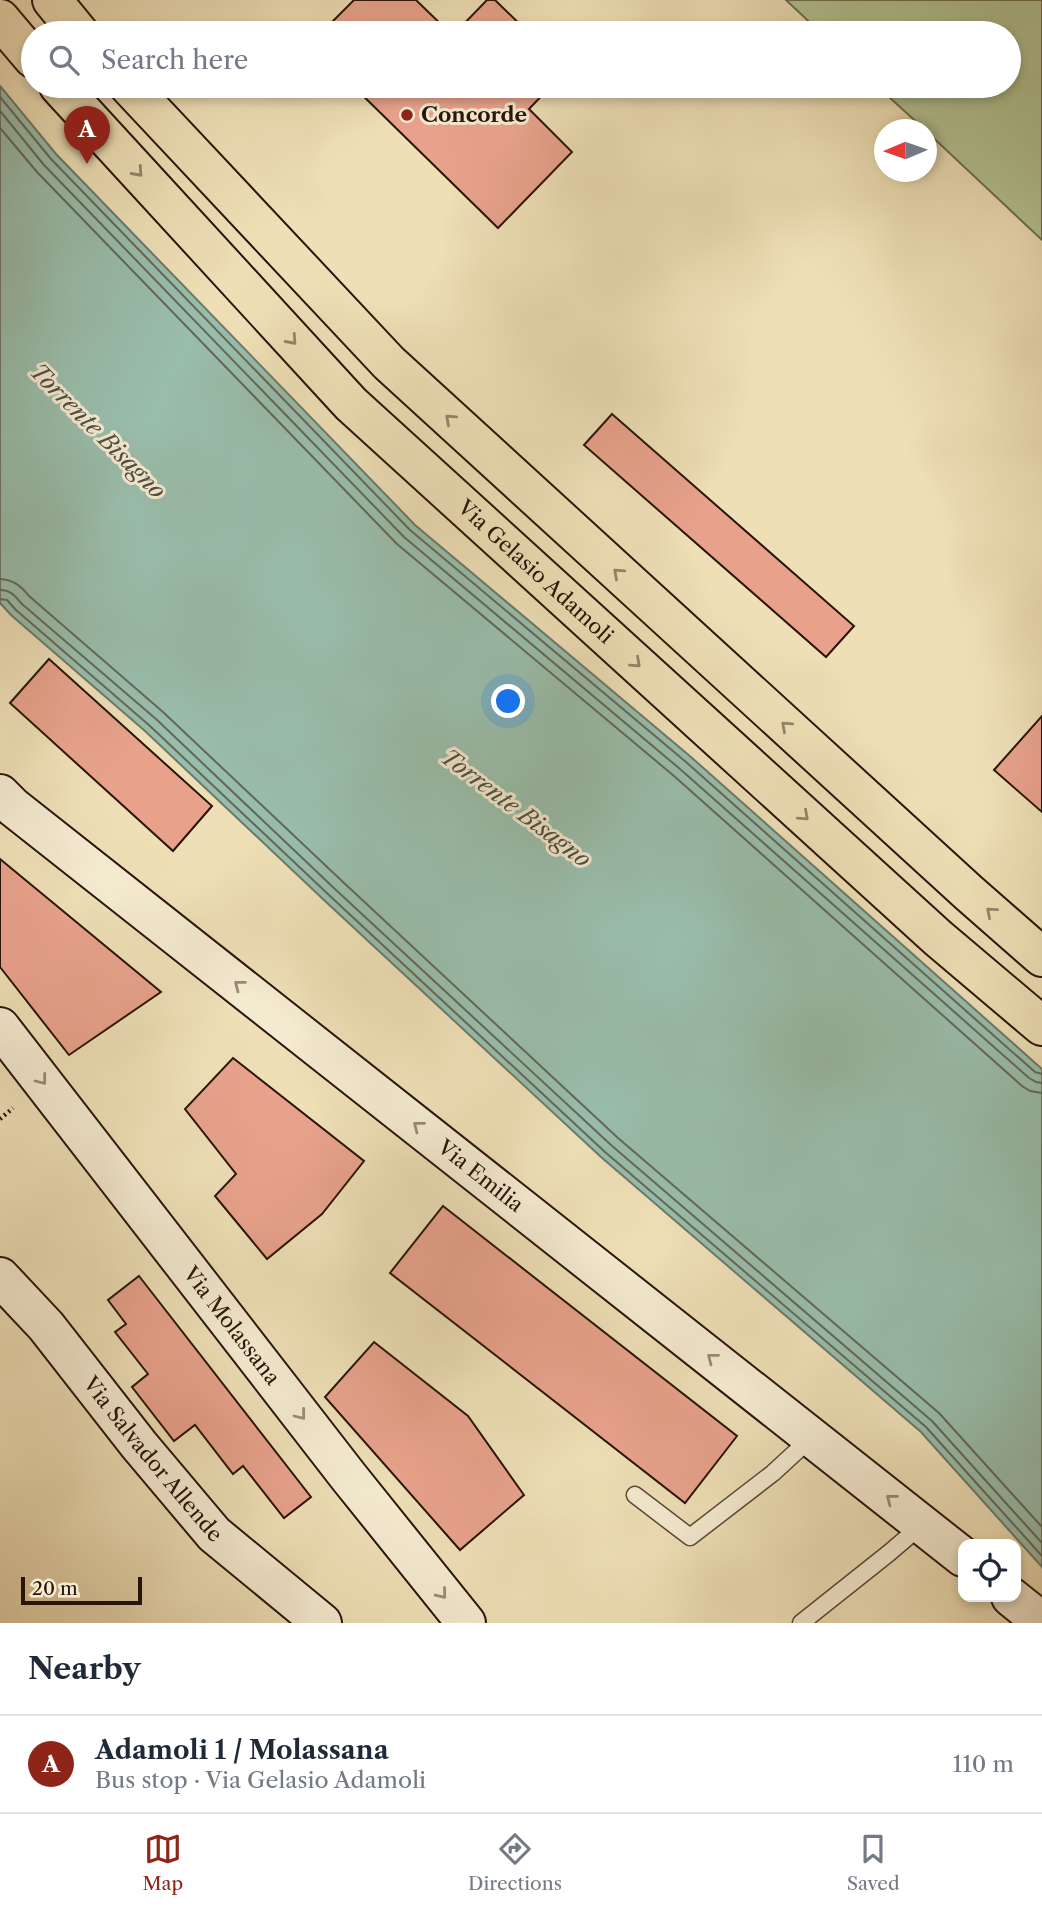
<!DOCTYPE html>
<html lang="en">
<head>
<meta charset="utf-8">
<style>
  body { margin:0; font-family:"Libre Caslon Text",serif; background:#f6f6f7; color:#1f2937 }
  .controls { position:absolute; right:21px; bottom:21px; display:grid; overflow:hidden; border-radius:14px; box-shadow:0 4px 10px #0003 }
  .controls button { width:63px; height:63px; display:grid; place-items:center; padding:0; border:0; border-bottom:2px solid #e0e1e3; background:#fff; color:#1f2937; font:35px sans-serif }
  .compass { position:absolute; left:874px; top:119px; width:63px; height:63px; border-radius:50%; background:#fff; box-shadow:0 4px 10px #0003; rotate:268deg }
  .scale { position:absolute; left:21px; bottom:18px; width:121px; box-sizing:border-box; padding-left:7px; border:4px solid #291409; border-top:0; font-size:19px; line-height:24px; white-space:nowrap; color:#291409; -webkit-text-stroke:5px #f4ead0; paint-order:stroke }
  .you { position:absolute; left:509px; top:702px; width:24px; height:24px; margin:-18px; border:5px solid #fff; border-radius:50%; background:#1a73e8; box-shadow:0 0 0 10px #1a73e833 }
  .badge { display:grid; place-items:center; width:46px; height:46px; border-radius:50%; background:#8f2418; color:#fff; font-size:23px; font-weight:700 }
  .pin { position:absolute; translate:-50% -58px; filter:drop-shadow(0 2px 4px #0008) }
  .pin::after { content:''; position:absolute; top:37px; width:24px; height:21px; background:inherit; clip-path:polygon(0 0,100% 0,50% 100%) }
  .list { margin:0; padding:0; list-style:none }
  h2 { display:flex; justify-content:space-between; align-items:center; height:91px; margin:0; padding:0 28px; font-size:30px }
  h2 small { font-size:23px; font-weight:400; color:#747a83 }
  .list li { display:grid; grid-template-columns:46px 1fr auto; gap:21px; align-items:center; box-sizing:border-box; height:98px; padding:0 28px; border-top:2px solid #e0e1e3 }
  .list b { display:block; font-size:26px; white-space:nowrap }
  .list p { margin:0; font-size:23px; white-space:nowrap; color:#747a83 }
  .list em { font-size:23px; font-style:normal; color:#747a83 }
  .icon { flex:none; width:38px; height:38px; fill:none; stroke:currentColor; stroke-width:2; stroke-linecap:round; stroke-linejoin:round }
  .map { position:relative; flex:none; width:1042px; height:1623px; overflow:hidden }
  .search { position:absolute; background:#fff; box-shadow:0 4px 10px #0003; left:21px; right:21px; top:21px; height:77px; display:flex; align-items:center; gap:18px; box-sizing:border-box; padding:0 24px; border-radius:38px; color:#747a83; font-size:26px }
  .sheet { height:189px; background:#fff }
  nav { display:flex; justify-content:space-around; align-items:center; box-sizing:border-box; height:98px; border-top:2px solid #e0e1e3; background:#fff; font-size:19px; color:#747a83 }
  nav a { display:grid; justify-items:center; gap:4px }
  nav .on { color:#8f2418 }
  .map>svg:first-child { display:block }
  .green { fill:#b2c393; stroke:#6e6c4e; stroke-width:2 }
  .water { fill:#99bdab; stroke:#6c796a; stroke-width:2 }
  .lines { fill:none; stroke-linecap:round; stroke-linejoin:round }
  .shore { stroke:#61685a; stroke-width:2 }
  .building { fill:#e8a28c; stroke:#291409; stroke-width:2 }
  .lane-casing { stroke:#5a4734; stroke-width:19 }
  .secondary-casing { stroke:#291409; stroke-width:42 }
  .primary-casing { stroke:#291409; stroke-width:42 }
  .path { stroke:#291409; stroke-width:4.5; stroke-dasharray:2 3.5; stroke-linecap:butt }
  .lane { stroke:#f4ead0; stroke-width:16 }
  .secondary { stroke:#f4ead0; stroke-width:38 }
  .primary { stroke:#eedfb6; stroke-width:38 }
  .oneway { stroke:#958468 }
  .oneway2 { stroke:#998a76 }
  .poi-dot { fill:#8f2418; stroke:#f4ead0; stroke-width:2.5 }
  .labels { text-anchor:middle; stroke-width:6; stroke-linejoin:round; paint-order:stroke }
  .poi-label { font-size:21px; font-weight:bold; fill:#291409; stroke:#f4ead0; text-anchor:start }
  .street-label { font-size:21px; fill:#291409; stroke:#f4ead0 }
  .water-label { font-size:23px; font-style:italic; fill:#504f42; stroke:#f4ead0 }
</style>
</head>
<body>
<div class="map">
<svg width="1042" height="1623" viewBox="0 0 1042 1623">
  <rect width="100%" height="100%" fill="#eedfb6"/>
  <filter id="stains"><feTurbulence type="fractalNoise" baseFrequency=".00286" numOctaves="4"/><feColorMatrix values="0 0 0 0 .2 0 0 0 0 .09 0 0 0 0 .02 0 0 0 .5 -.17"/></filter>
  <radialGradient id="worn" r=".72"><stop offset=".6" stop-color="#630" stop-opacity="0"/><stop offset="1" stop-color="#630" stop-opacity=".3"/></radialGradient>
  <path class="green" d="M786,0H1042V240L927,132L926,130L924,129L877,86H1009V33H821Z"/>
  <path class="water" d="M0,86L56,154L415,525L691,757L1042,1069V1567L921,1432L601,1157L325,901L145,731L11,615L0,603Z"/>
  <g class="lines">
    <g class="shore">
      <path d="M0,97L51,159L410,530L686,762L992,1034L1035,1072L1042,1074"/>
      <path d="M0,111L44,165L404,537L680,769L1029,1078L1036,1082L1042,1083"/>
      <path d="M0,128L37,172L397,544L674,776L1022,1086L1030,1091L1042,1093"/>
      <path d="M0,579C14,580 21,586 29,596L163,712L343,882L618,1138L939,1413L1042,1527"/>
      <path d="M0,590C11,590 15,596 22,604L156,719L336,890L611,1145L932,1421L1042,1543"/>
      <path d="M0,599L7,600L16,610L150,726L330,896L605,1152L926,1427L1042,1556"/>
    </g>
  </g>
  <g class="building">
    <path d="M354,0H416L450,33H321Z"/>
    <path d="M487,0H495L529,33H455Z"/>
    <path d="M353,86H551L529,109L572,152L498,228Z"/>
    <path d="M612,414L854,626L826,657L584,445Z"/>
    <path d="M49,659L212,806L173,851L10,703Z"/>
    <path d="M1042,716V812L994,770Z"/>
    <path d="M0,859L161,992L69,1055L0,967Z"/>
    <path d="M233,1058L364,1161L322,1214L267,1259L215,1196L236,1174L185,1109Z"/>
    <path d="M443,1206L737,1436L685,1503L390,1273Z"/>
    <path d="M139,1276L311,1497L284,1518L243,1466L233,1474L195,1425L174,1441L132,1387L148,1374L115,1332L126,1324L108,1300Z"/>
    <path d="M374,1342L468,1416L524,1495L460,1550L325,1397Z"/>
  </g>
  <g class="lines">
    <g class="lane-casing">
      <g id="lane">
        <path d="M635,1495L690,1537L773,1473L812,1437"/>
        <path d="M801,1623L889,1553L923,1524"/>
      </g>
    </g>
    <g class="secondary-casing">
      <g id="secondary">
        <path id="s1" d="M0,794L13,807L963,1557"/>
        <path id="s2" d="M0,1027L348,1476L466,1623"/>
        <path id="s3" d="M0,1277L46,1326L139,1445L214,1534L322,1623"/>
        <path d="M1011,1597L1042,1622"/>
      </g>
    </g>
    <g class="primary-casing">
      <g id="primary">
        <path d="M52,0L79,33"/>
        <path d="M0,19L33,58"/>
        <path id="s4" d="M59,86L351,404L938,938L1042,1026"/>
        <path d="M129,86L389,363L969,893L1042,957"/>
      </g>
    </g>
    <path class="path" d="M0,1119L13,1108"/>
    <use href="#lane" class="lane"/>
    <use href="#secondary" class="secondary"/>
    <use href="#primary" class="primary"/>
  </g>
  <defs><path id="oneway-chevron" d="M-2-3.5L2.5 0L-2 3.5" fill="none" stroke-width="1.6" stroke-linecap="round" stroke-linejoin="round" transform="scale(1.75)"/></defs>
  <g class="oneway">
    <use href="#oneway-chevron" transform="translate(138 172) rotate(48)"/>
    <use href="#oneway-chevron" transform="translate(292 340) rotate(48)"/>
    <use href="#oneway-chevron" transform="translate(450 419) rotate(-138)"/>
    <use href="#oneway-chevron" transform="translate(618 573) rotate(-138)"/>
    <use href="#oneway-chevron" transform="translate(636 663) rotate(42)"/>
    <use href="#oneway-chevron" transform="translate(786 726) rotate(-138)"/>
    <use href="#oneway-chevron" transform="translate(804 816) rotate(42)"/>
    <use href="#oneway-chevron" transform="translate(991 912) rotate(-139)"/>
  </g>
  <g class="oneway2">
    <use href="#oneway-chevron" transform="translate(239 985) rotate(-142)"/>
    <use href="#oneway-chevron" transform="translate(42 1080) rotate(52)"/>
    <use href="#oneway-chevron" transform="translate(418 1126) rotate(-142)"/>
    <use href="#oneway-chevron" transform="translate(712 1358) rotate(-142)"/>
    <use href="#oneway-chevron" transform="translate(301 1415) rotate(52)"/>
    <use href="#oneway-chevron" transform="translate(891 1499) rotate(-142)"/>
    <use href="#oneway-chevron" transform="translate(442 1594) rotate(51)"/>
  </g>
  <circle class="poi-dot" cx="407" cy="115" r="7"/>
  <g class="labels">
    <g class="poi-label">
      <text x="421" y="122">Concorde</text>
    </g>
    <g class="street-label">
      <text dy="7" stroke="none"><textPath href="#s4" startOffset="681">Via Gelasio Adamoli</textPath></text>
      <text dy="7" stroke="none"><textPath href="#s1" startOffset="614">Via Emilia</textPath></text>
      <text dy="7" stroke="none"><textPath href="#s2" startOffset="378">Via Molassana</textPath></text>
      <text dy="7" stroke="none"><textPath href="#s3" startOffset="238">Via Salvador Allende</textPath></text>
    </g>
    <g class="water-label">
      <text transform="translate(98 431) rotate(45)" y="8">Torrente Bisagno</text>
      <text transform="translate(516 808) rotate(37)" y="8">Torrente Bisagno</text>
    </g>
  </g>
  <rect width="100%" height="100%" filter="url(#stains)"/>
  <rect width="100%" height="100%" fill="url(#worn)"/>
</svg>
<div class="controls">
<button><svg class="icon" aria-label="locate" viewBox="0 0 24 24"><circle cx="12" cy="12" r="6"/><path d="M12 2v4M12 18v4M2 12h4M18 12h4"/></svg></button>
</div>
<svg class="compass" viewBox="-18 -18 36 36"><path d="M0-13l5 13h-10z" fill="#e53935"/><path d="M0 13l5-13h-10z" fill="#747a83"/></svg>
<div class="scale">20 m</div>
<div class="you"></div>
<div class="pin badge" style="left:87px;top:164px">A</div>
<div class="search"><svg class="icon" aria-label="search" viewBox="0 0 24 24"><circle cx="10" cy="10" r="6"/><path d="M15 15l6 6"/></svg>Search here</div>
</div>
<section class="sheet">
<h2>Nearby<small></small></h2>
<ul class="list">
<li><span class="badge">A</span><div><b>Adamoli 1 / Molassana</b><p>Bus stop · Via Gelasio Adamoli</p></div><em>110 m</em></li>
</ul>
</section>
<nav>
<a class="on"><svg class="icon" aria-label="map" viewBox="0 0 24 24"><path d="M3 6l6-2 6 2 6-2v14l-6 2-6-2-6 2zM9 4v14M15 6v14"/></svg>Map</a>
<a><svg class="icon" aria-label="directions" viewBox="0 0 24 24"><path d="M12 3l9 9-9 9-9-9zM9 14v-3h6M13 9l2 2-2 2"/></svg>Directions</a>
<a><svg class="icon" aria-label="saved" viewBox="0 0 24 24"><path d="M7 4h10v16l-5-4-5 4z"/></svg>Saved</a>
</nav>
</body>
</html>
